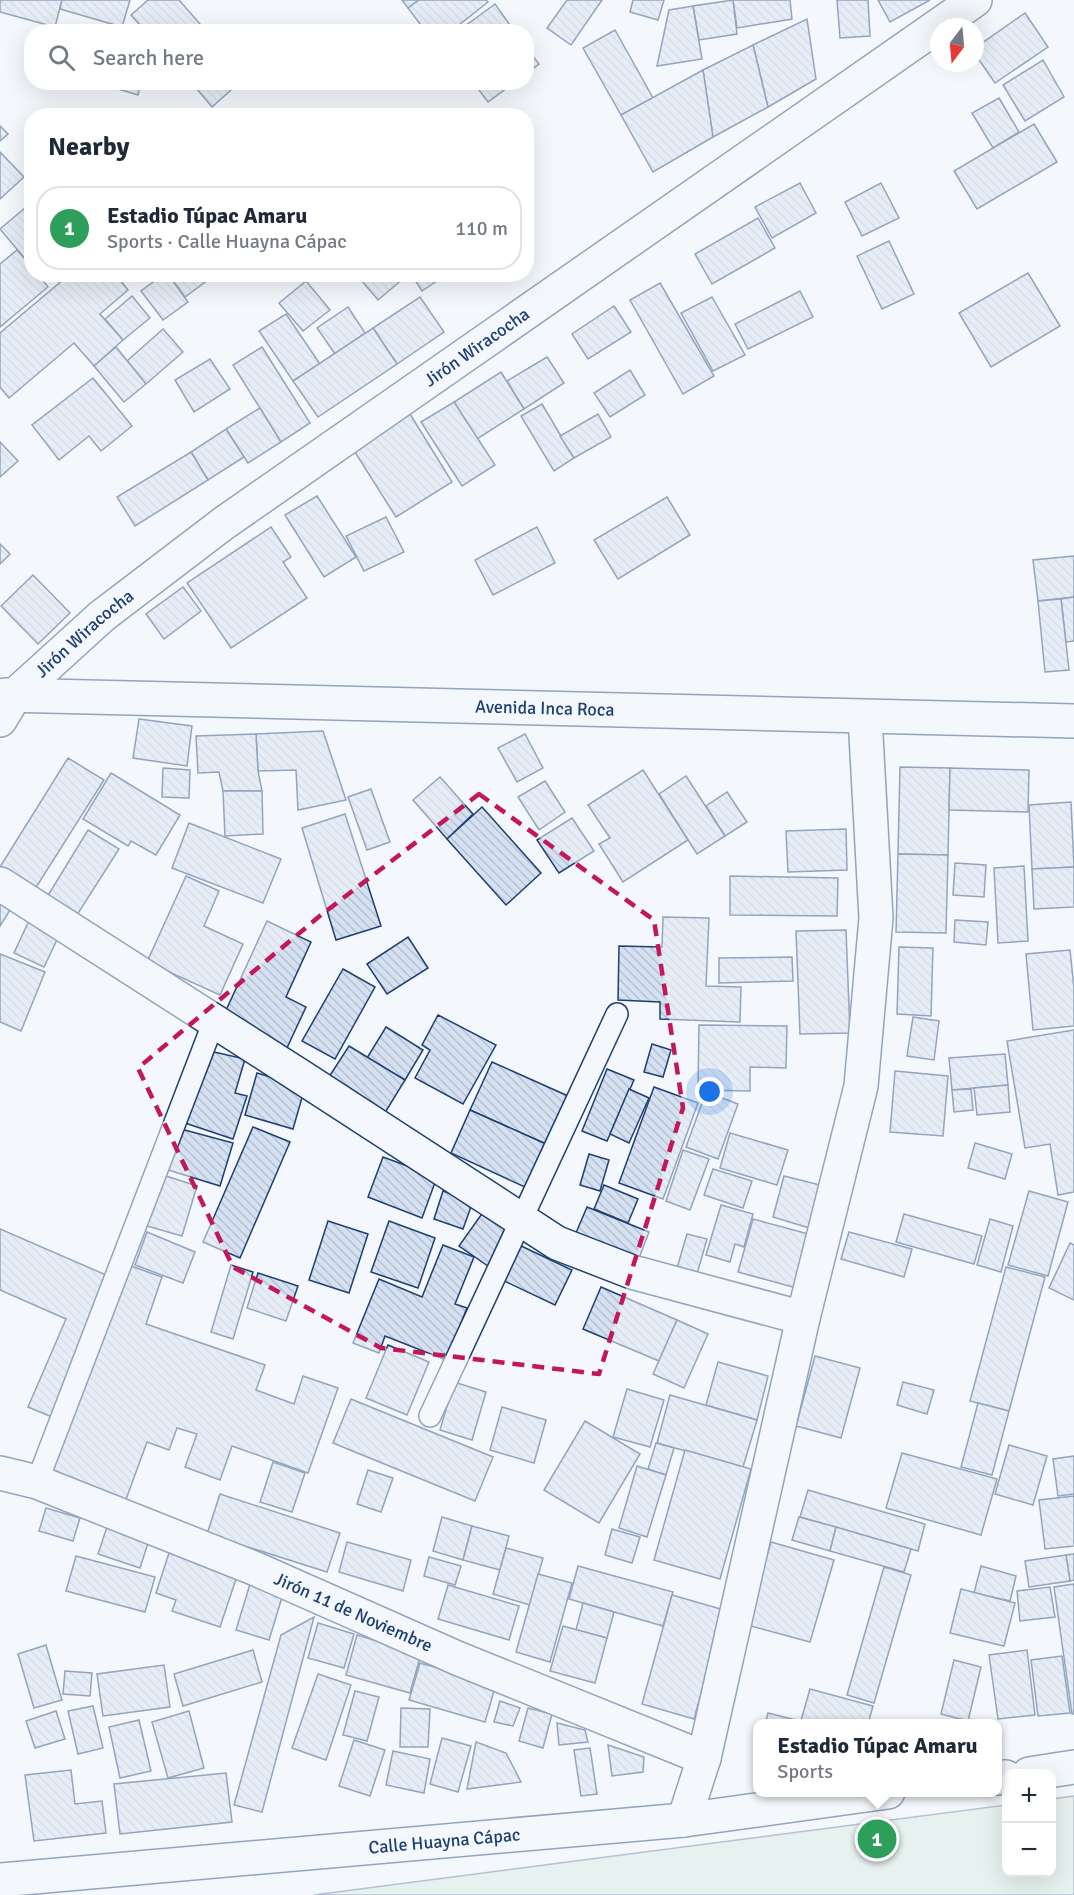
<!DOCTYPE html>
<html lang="en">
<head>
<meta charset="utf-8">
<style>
  body { margin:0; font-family:Signika,sans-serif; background:#f6f6f7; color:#1f2937 }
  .controls { position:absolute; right:18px; bottom:18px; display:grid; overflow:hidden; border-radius:12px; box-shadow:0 6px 24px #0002 }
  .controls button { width:54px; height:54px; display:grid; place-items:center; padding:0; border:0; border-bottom:2px solid #e0e1e3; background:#fff; color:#1f2937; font:30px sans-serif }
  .compass { position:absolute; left:930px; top:18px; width:54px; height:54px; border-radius:50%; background:#fff; box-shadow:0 6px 24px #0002; rotate:196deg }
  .you { position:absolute; left:710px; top:1092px; width:21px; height:21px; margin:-15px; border:4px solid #fff; border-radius:50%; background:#1a73e8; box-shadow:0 0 0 9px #1a73e833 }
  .badge { display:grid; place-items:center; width:39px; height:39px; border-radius:50%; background:#ea580c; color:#fff; font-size:20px; font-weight:700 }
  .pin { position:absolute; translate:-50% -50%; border:3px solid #fff; box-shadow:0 2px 6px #0006 }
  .popup { position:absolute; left:753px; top:1719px; width:249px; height:78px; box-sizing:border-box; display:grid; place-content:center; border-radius:12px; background:#fff; filter:drop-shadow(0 2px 4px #0005); font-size:20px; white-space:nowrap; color:#747a83 }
  .popup b { font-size:22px; color:#1f2937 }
  .popup::after { content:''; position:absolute; left:50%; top:100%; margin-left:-12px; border:12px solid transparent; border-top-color:#fff }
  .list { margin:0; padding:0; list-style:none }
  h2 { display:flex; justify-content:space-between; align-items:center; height:78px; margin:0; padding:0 24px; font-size:26px }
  h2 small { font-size:20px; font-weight:400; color:#747a83 }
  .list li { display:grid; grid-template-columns:39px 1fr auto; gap:18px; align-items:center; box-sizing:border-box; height:84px; margin:0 12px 12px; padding:0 12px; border:2px solid #e0e1e3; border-radius:24px }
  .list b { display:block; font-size:22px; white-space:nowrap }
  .list p { margin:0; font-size:20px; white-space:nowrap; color:#747a83 }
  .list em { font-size:20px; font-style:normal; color:#747a83 }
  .icon { flex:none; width:33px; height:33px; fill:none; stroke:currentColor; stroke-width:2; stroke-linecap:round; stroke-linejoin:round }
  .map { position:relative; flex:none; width:1074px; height:1895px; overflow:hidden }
  .search { position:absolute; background:#fff; box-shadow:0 6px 24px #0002; left:24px; top:24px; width:510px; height:66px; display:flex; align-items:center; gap:15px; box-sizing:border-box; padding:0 21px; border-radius:24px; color:#747a83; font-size:22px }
  .panel { position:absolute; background:#fff; box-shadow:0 6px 24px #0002; left:24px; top:108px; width:510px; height:174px; border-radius:24px }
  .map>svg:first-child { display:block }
  .park { fill:#d7e8df; stroke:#687fa3; stroke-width:1.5 }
  .building { fill:url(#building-back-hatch); stroke:#1d3f73; stroke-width:1.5 }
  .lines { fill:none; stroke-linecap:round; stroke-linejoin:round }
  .lane-casing { stroke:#1d3f73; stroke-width:24 }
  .street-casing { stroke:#1d3f73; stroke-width:36 }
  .lane { stroke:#f4f7fb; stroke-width:21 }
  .street { stroke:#f4f7fb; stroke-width:33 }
  .marked { fill:none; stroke:#c2185b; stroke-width:4.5; stroke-dasharray:12 8; stroke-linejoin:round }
  .labels { text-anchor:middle; stroke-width:4.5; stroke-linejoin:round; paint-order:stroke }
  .street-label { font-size:18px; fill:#1d3f73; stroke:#f4f7fb }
</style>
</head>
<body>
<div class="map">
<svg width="1074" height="1895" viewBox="0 0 1074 1895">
  <defs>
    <pattern id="building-back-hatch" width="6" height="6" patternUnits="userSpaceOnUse" patternTransform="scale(1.5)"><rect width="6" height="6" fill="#d5e0f0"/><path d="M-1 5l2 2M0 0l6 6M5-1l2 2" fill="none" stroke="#b6c1d1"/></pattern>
  </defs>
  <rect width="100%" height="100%" fill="#f4f7fb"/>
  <path class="park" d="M1074,1796V1895H314L1006,1805V1872H1052V1799Z"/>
  <g class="building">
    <path d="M0,0H62L55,27L0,12Z"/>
    <path d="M62,0H130L122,27L60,9Z"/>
    <path d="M148,0H179L207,32H146L131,15Z"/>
    <path d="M402,0H419L408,8Z"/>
    <path d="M419,0H486L488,2L450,32H426L408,8Z"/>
    <path d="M567,0H602L571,45L547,28Z"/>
    <path d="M633,0H664L658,20L630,12Z"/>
    <path d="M733,0H790L792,19L737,28Z"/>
    <path d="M733,0L737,34L699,40L693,6Z"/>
    <path d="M837,0H868L870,36L840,38Z"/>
    <path d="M878,0H930L890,22Z"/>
    <path d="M495,4L515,32H457Z"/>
    <path d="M693,6L702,59L657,66L669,10Z"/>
    <path d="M1025,13L1048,47L995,83L975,54V48Z"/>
    <path d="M807,19L816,79L768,107L753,45Z"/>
    <path d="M615,30L653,98L621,115L583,48Z"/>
    <path d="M753,45L768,107L713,137L703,70Z"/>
    <path d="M526,47L539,64L526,74Z"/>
    <path d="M1043,60L1064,97L1025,121L1003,85Z"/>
    <path d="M703,70L713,137L653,172L621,115Z"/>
    <path d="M95,82H141L138,95Z"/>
    <path d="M191,82H240L212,107Z"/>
    <path d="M473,82H515L488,102Z"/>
    <path d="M999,98L1019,132L993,148L972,113Z"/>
    <path d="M1034,124L1057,162L977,209L954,171Z"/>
    <path d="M0,126L8,134L0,141Z"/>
    <path d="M0,152L24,177L0,199Z"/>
    <path d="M800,183L816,213L772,238L755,207Z"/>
    <path d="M881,183L899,218L862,236L845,202Z"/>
    <path d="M32,202V267L0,229Z"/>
    <path d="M758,218L775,248L712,284L695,254Z"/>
    <path d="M889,241L914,294L882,309L857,256Z"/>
    <path d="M17,250L32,267V274H38L48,287L0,327V264Z"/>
    <path d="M1028,273L1060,326L991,367L959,313Z"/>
    <path d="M70,274H115L128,290L100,314L123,340L94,366L74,343L9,398L0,387V333Z"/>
    <path d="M164,274H168L188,302L163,320L141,291Z"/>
    <path d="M168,274H204L208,280L185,297Z"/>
    <path d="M356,274H401L404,278L378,300Z"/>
    <path d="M411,274H447L422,291Z"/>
    <path d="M306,281L330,310L303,331L279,303Z"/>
    <path d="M660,283L714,376L683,394L630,300Z"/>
    <path d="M800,291L813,317L748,349L735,324Z"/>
    <path d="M132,296L150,318L123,340L105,319Z"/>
    <path d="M420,297L444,332L397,364L373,328Z"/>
    <path d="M712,297L745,355L713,371L681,313Z"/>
    <path d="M614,306L631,332L588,359L572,334Z"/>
    <path d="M348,307L365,333L335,354L317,328Z"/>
    <path d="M286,314L320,364L293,381L259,331Z"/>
    <path d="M373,328L397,364L318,417L293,381Z"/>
    <path d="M163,329L183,352L146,384L127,361Z"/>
    <path d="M116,347L146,384L124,402L94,366Z"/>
    <path d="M262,347L310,423L281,442L233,365Z"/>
    <path d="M547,357L564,383L524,409L507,381Z"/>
    <path d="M210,359L230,389L194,412L175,380Z"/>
    <path d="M630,370L645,395L610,417L594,393Z"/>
    <path d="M501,372L524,409L477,439L454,402Z"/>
    <path d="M93,378L132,426L101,451L89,436L59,460L32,425Z"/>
    <path d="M454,402L495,465L462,486L421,422Z"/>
    <path d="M542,404L574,458L554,471L521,416Z"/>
    <path d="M260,408L281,442L248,463L226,429Z"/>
    <path d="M410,414L452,482L396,517L353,449Z"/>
    <path d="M598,414L611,437L574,458L560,436Z"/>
    <path d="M226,429L244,457L208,480L191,452Z"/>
    <path d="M0,442L18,461L0,477Z"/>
    <path d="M191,452L208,480L135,526L117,497Z"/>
    <path d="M317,496L356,557L324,577L285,515Z"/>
    <path d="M667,497L690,535L618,579L594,540Z"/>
    <path d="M386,517L404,552L364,571L346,536Z"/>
    <path d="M271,527L291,557L283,562L307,598L231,648L187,583Z"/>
    <path d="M537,527L555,563L493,595L475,560Z"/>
    <path d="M0,544L10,554L0,564Z"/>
    <path d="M1074,556V597L1038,601L1033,560Z"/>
    <path d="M33,575L70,613L38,644L1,606Z"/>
    <path d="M183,587L201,611L164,639L146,614Z"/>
    <path d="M1074,597V641L1066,642L1061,599Z"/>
    <path d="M1061,599L1069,670L1045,672L1038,601Z"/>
    <path d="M139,719L192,726L187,766L133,758Z"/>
    <path d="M323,731L346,800L298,810L296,770L258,771L256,734Z"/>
    <path d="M256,734L258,771L262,791H223L219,772L198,773L196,736Z"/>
    <path d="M525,734L543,768L517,782L498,748Z"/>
    <path d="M68,758L104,780L35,889L0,867Z"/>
    <path d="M900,767L950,768L948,855L898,854Z"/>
    <path d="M163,768L190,770L189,798L162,797Z"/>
    <path d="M950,768L1029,770L1028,812L949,810Z"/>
    <path d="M643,770L688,840L623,882L599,844L610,838L588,805Z"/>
    <path d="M111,773L180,815L156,855L131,841L128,846L83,819Z"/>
    <path d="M686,776L725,836L697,854L659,794Z"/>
    <path d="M440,777L473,814L447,839L413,800Z"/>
    <path d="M545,781L565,812L539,830L518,797Z"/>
    <path d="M371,789L390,842L367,850L348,797Z"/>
    <path d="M223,791H262L263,834L225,836Z"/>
    <path d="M727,792L747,822L725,836L706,806Z"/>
    <path d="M1071,802L1074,867L1032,869L1029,805Z"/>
    <path d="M482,807L541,873L506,905L447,839Z"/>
    <path d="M345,814L381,926L336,940L302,828Z"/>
    <path d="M572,818L594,851L559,873L537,840Z"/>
    <path d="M189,823L281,859L263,903L172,868Z"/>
    <path d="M846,829L847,870L788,872L786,831Z"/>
    <path d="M88,830L119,849L77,915L47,897Z"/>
    <path d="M898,854L948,855L946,933L896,932Z"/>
    <path d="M955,863L986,865L984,897L953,895Z"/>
    <path d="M1024,866L1028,941L998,943L994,868Z"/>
    <path d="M1074,867V907L1034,909L1032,869Z"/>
    <path d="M186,876L219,891L204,926L243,944L220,995L147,962Z"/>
    <path d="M730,876L838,878L837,916L730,915Z"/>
    <path d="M0,893L15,902L0,926Z"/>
    <path d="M33,912L63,927L44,967L14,953Z"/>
    <path d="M663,917L709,918L706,986L741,987L740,1022L660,1019V1002L618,1000L619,946L662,947Z"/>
    <path d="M955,920L988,922L986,945L954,942Z"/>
    <path d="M267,921L311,942L286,997L306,1007L286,1050L222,1019Z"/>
    <path d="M846,930L850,1033L800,1034L796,931Z"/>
    <path d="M408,937L428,968L387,994L367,964Z"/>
    <path d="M899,947L933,948L931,1016L897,1014Z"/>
    <path d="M1070,950L1074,988V1026L1033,1030L1026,954Z"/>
    <path d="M0,954L45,972L21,1031L0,1022Z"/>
    <path d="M792,957L793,981L719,983V958Z"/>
    <path d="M343,969L375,987L335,1059L302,1041Z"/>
    <path d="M438,1015L496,1045L463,1104L415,1078L430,1050L422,1045Z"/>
    <path d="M913,1017L939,1021L934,1060L907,1056Z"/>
    <path d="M699,1025L787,1026L786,1068L750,1067V1091L698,1090Z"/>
    <path d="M386,1027L423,1050L405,1080L367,1058Z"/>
    <path d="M1074,1030V1192L1058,1195L1050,1144L1025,1148L1007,1041Z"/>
    <path d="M652,1044L671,1050L663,1077L644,1072Z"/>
    <path d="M349,1046L405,1080L383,1116L327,1080Z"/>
    <path d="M214,1052L245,1059L235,1093L247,1096L233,1139L185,1123Z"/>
    <path d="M1005,1054L1008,1085L952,1090L949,1058Z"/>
    <path d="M492,1062L568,1096L546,1144L470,1110Z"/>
    <path d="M607,1069L634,1080L607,1141L582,1131Z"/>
    <path d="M895,1071L948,1076L943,1136L890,1132Z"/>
    <path d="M257,1073L305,1087L293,1129L245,1115Z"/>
    <path d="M1008,1085L1010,1112L977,1115L974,1088Z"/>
    <path d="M654,1087L698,1103L663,1199L619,1183Z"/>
    <path d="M629,1089L649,1098L629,1143L610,1134Z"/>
    <path d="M971,1089L973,1110L954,1112L952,1090Z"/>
    <path d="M706,1092L738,1104L718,1159L686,1147Z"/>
    <path d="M470,1110L546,1144L527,1188L451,1153Z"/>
    <path d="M253,1127L290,1142L240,1258L203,1242Z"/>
    <path d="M181,1129L233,1143L220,1186L165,1169Z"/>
    <path d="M730,1133L788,1150L777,1185L720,1168Z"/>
    <path d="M975,1143L1012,1154L1005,1179L968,1168Z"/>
    <path d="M683,1150L709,1159L690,1210L666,1201Z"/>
    <path d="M589,1154L609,1160L600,1191L580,1185Z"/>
    <path d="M383,1157L437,1177L422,1218L368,1197Z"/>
    <path d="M713,1169L752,1181L743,1208L704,1195Z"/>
    <path d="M163,1175L197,1186L182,1236L147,1226Z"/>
    <path d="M784,1176L828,1187L816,1230L773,1217Z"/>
    <path d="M604,1185L638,1199L628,1223L594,1209Z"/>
    <path d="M443,1191L473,1201L463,1229L434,1219Z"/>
    <path d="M1029,1191L1068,1202L1048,1276L1008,1265Z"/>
    <path d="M721,1205L753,1214L744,1247L735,1244L730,1262L706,1255Z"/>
    <path d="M587,1207L649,1232L636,1266L573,1240Z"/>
    <path d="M486,1208L514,1226L488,1266L459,1246Z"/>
    <path d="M904,1214L982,1236L974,1264L896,1242Z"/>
    <path d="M753,1219L816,1236L800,1289L738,1272Z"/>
    <path d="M990,1219L1013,1226L1001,1272L977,1265Z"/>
    <path d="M328,1221L368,1234L349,1293L309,1280Z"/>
    <path d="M389,1221L435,1238L418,1288L371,1272Z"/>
    <path d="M0,1229L113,1278L52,1417L28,1407L66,1319L0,1290Z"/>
    <path d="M147,1232L195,1252L183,1283L135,1265Z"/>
    <path d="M849,1232L912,1249L904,1277L841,1259Z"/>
    <path d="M687,1234L707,1239L697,1274L677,1268Z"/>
    <path d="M1070,1243L1074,1245V1300L1049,1288Z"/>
    <path d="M517,1244L572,1270L555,1305L500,1279Z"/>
    <path d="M443,1245L474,1257L455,1304L467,1308L446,1360L385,1336L379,1353L353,1343L379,1279L422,1297Z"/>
    <path d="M125,1264L162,1277L146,1324L265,1365L256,1390L294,1404L303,1376L338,1388L308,1473L232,1446L220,1480L185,1467L197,1434L177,1428L169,1450L147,1442L125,1502L51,1476Z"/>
    <path d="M231,1265L253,1272L233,1339L211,1332Z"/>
    <path d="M1006,1267L1045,1277L1009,1411L970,1401Z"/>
    <path d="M258,1273L298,1286L286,1321L247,1308Z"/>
    <path d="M601,1287L677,1320L659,1361L583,1329Z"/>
    <path d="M677,1320L708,1334L684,1388L653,1374Z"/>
    <path d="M388,1345L429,1362L407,1415L366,1398Z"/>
    <path d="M815,1356L860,1368L841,1438L796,1426Z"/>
    <path d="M718,1362L768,1376L757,1420L706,1405Z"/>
    <path d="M454,1382L486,1392L472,1440L440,1430Z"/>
    <path d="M903,1382L934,1390L927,1414L897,1405Z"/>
    <path d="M627,1389L664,1400L650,1447L613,1437Z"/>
    <path d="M670,1395L757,1420L743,1467L657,1443Z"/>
    <path d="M351,1399L493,1457L475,1501L333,1443Z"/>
    <path d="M978,1403L1009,1411L992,1475L961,1467Z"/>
    <path d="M502,1407L546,1420L534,1463L490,1450Z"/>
    <path d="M585,1421L640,1454L599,1523L544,1490Z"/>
    <path d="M656,1443L674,1448L666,1475L648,1469Z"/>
    <path d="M1009,1445L1047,1456L1033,1505L995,1494Z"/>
    <path d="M685,1450L751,1469L720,1579L654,1560Z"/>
    <path d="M902,1453L997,1479L981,1535L886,1508Z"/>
    <path d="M1074,1456V1494L1058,1496L1053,1459Z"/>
    <path d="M273,1462L305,1473L292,1512L260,1502Z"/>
    <path d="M637,1466L666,1475L647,1537L619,1528Z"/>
    <path d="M368,1470L393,1478L381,1512L357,1504Z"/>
    <path d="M808,1490L925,1524L918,1551L800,1517Z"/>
    <path d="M220,1494L340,1533L327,1572L207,1534Z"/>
    <path d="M1074,1496V1546L1045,1549L1039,1500Z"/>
    <path d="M46,1508L80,1518L73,1541L39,1531Z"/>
    <path d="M442,1517L472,1526L463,1560L433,1551Z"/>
    <path d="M799,1517L836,1527L830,1551L792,1540Z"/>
    <path d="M472,1526L509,1536L500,1570L463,1560Z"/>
    <path d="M107,1527L149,1540L140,1568L98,1554Z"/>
    <path d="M836,1527L911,1549L904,1572L830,1551Z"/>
    <path d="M612,1529L640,1537L632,1563L605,1555Z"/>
    <path d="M347,1542L411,1560L403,1591L339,1572Z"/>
    <path d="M771,1542L834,1560L810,1642L747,1625Z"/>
    <path d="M506,1548L543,1558L530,1605L493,1594Z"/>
    <path d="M169,1553L237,1576L220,1627L172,1611L176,1600L156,1593Z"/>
    <path d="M1074,1554V1580L1070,1581L1066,1555Z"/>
    <path d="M1066,1555L1070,1581L1029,1587L1025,1561Z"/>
    <path d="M76,1556L155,1577L145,1612L66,1591Z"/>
    <path d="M429,1557L461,1566L455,1585L424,1576Z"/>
    <path d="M578,1566L673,1592L663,1626L569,1599Z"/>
    <path d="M981,1566L1016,1576L1010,1601L974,1593Z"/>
    <path d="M884,1567L911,1575L874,1703L847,1695Z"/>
    <path d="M538,1574L572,1583L550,1662L516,1652Z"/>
    <path d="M250,1584L283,1594L269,1640L236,1630Z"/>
    <path d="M1074,1584V1714H1072L1054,1587Z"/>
    <path d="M448,1585L519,1606L509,1640L438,1619Z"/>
    <path d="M1050,1587L1055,1617L1020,1621L1017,1591Z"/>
    <path d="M961,1589L1015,1603L1004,1646L950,1633Z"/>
    <path d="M672,1595L724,1610L694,1719L642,1704Z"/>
    <path d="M583,1603L614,1612L607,1638L576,1630Z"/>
    <path d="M314,1617L262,1812L234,1805L281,1635Z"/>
    <path d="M318,1623L354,1634L344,1668L308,1658Z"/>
    <path d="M563,1626L607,1638L595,1683L550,1671Z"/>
    <path d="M357,1635L421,1654L410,1693L346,1675Z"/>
    <path d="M46,1645L62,1700L34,1708L18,1654Z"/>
    <path d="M253,1650L262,1682L183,1706L174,1674Z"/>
    <path d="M1027,1650L1035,1715L998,1719L989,1655Z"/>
    <path d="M1062,1656L1070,1713L1038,1716L1031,1660Z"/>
    <path d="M954,1660L981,1667L968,1721L941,1714Z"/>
    <path d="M420,1663L496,1684L485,1722L409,1700Z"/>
    <path d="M164,1665L170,1707L103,1716L97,1674Z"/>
    <path d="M65,1671L92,1673L90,1696L63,1694Z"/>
    <path d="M318,1674L351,1685L326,1760L292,1748Z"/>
    <path d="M810,1689L873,1706L868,1724H800Z"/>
    <path d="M355,1691L379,1697L367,1741L343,1735Z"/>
    <path d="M500,1701L520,1708L513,1726L494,1722Z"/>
    <path d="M93,1706L103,1748L78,1754L68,1711Z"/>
    <path d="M401,1708L430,1709L428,1747H400Z"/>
    <path d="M528,1708L552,1714L543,1748L519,1741Z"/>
    <path d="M56,1711L65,1739L35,1748L26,1721Z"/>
    <path d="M189,1711L204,1768L168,1778L152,1722Z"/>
    <path d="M768,1713L796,1720L795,1724H765Z"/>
    <path d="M139,1720L151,1771L120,1778L109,1727Z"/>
    <path d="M557,1723L585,1730L588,1742L559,1745Z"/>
    <path d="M442,1738L471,1746L458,1792L430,1784Z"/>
    <path d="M354,1740L385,1750L370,1796L339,1786Z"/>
    <path d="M476,1742L506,1753L521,1782L467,1789Z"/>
    <path d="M608,1745L644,1757L643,1772L612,1776Z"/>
    <path d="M590,1748L597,1794L581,1796L574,1750Z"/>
    <path d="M393,1751L430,1759L424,1793L386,1785Z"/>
    <path d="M71,1770L75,1804L102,1801L106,1833L34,1841L25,1775Z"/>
    <path d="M226,1773L232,1822L120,1834L114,1784Z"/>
  </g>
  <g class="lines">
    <g class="lane-casing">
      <g id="lane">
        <path d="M430,1416L617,1014"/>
        <path d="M37,1482L214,1021"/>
      </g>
    </g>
    <g class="street-casing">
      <g id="street">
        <path id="s1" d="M5,695L1074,721"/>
        <path id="s2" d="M0,720L15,695L102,616L224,523L975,0"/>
        <path d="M0,884L303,1078L557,1243L632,1272L803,1318"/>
        <path id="s3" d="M0,1473L37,1482L256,1569L457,1658L704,1758"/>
        <path d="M1029,1774L1074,1767"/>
        <path d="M997,1778L1006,1777"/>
        <path d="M684,1820L704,1758L803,1318L861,1086L876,918L865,717"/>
        <path id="s4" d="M0,1880L684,1820L888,1792"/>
      </g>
    </g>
    <use href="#lane" class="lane"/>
    <use href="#street" class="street"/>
  </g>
  <path d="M0 0H1074V1895H0ZM479,794L654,920L683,1108L599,1374L381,1348L233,1267L138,1068L321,915Z" fill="#f4f7fb" fill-opacity=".55" fill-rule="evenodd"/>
  <path class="marked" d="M479,794L654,920L683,1108L599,1374L381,1348L233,1267L138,1068L321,915Z"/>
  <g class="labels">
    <g class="street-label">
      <text dy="6" stroke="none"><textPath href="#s2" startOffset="608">Jirón Wiracocha</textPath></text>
      <text dy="6" stroke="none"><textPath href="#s2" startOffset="122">Jirón Wiracocha</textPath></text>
      <text dy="6" stroke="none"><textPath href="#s1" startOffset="540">Avenida Inca Roca</textPath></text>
      <text dy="6" stroke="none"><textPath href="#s3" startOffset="380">Jirón 11 de Noviembre</textPath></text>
      <text dy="6" stroke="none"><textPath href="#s4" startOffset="446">Calle Huayna Cápac</textPath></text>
    </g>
  </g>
</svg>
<div class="controls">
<button>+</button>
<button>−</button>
</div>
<svg class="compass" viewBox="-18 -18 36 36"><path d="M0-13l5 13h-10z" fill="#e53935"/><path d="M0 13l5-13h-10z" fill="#747a83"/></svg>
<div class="you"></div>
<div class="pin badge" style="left:877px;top:1839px;background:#2e9e5b">1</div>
<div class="popup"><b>Estadio Túpac Amaru</b>Sports</div>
<div class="search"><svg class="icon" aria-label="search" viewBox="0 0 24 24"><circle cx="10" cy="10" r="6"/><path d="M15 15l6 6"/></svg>Search here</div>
<section class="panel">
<h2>Nearby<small></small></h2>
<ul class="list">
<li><span class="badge" style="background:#2e9e5b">1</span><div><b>Estadio Túpac Amaru</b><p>Sports · Calle Huayna Cápac</p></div><em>110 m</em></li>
</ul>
</section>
</div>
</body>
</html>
